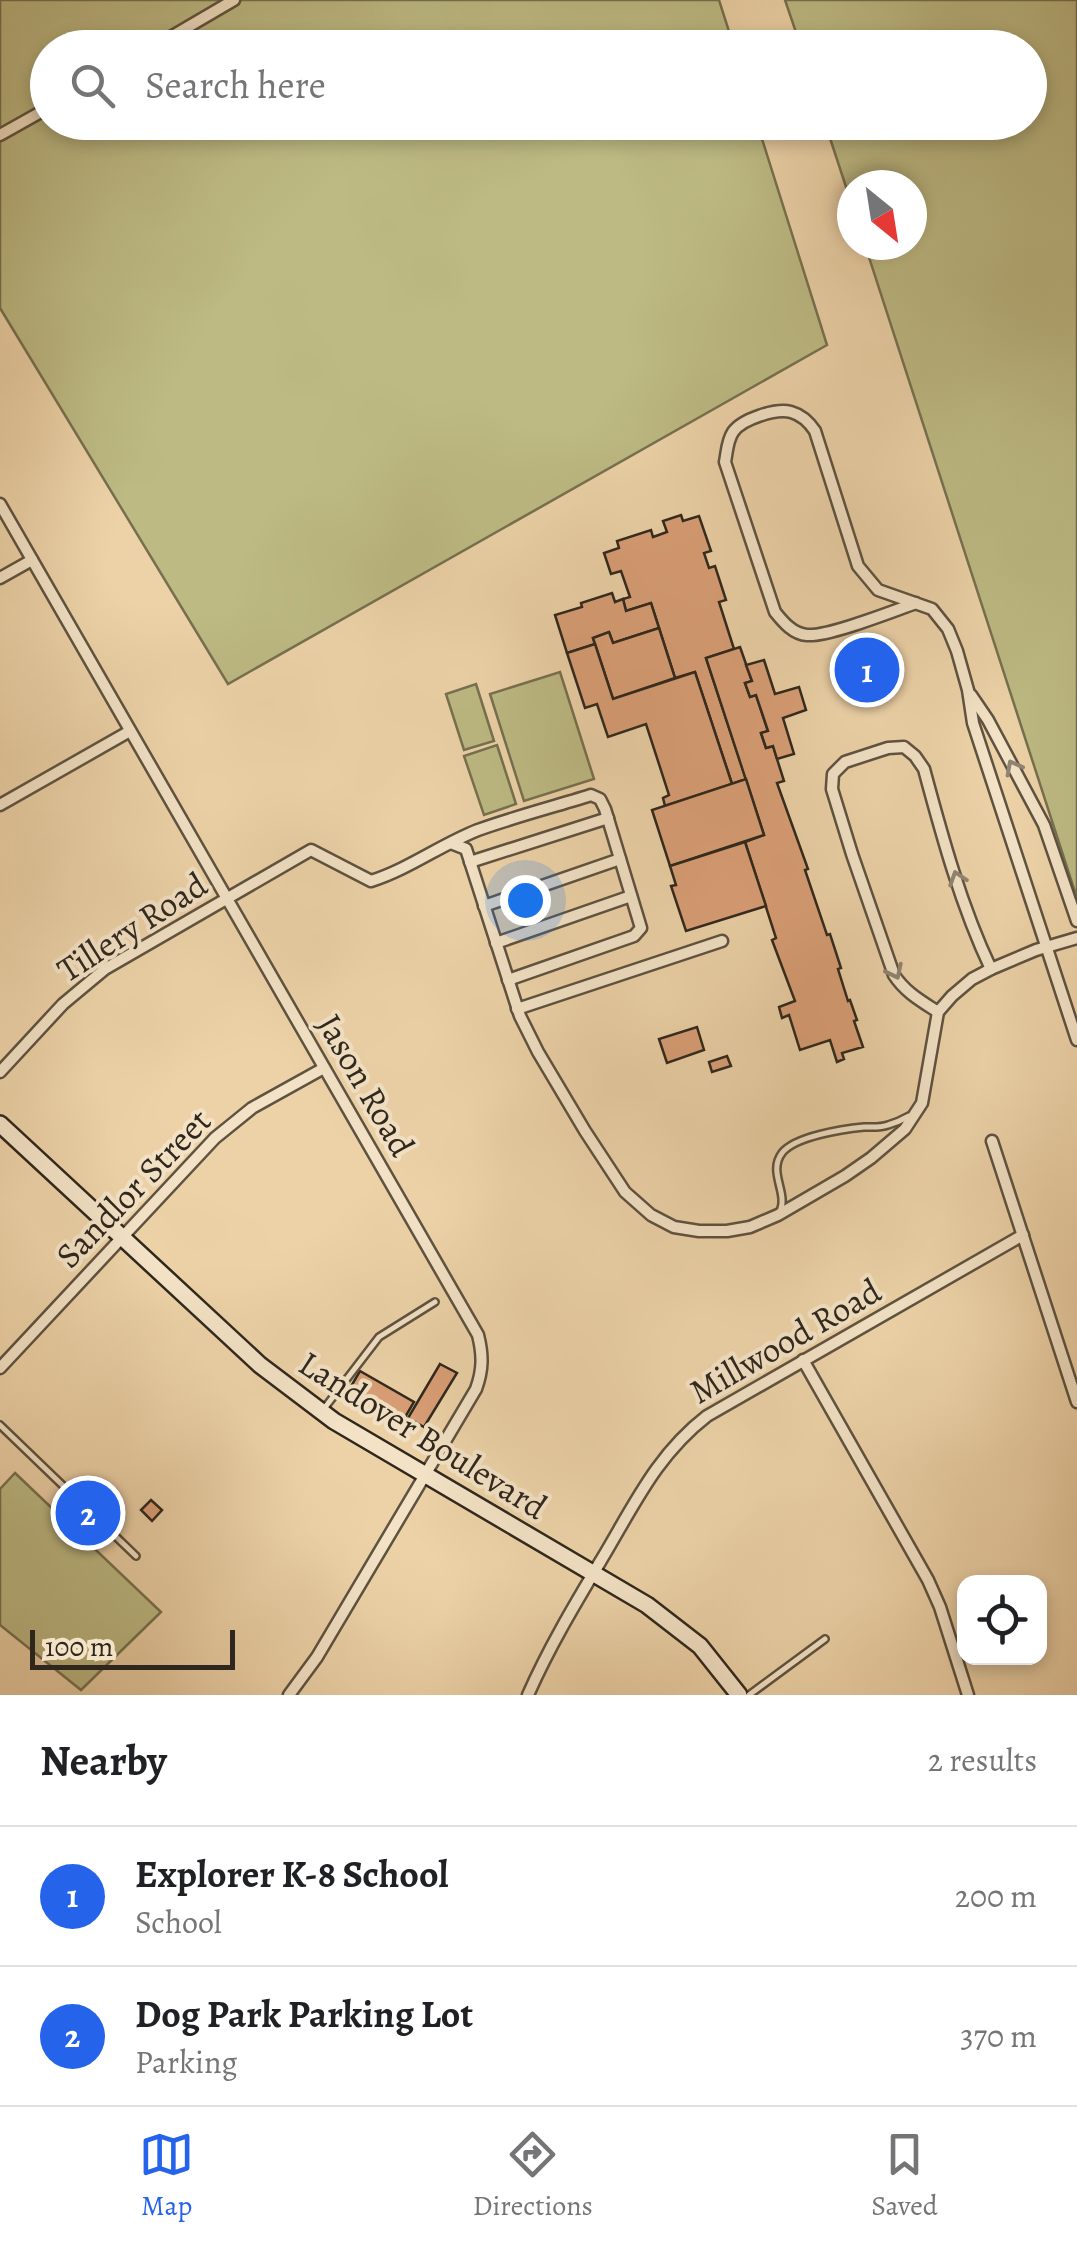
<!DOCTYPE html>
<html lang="en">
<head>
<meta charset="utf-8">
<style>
  body { margin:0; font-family:Alegreya,serif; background:#f6f6f6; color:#202124 }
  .controls { position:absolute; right:30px; bottom:30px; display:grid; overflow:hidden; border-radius:20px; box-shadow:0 5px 15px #0003 }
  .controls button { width:90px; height:90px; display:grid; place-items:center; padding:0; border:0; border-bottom:2px solid #e0e0e0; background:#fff; color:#202124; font:50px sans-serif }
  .compass { position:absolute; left:837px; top:170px; width:90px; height:90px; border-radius:50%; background:#fff; box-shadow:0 5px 15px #0003; rotate:150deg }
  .scale { position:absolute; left:30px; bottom:25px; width:205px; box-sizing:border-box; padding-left:10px; border:5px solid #2f271d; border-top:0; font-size:28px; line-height:35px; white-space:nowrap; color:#2f271d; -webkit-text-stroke:8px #f3e2c6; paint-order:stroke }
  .you { position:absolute; left:525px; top:900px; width:35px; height:35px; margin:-25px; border:8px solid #fff; border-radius:50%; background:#1a73e8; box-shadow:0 0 0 15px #1a73e833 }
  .badge { display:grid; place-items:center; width:65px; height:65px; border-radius:50%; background:#2563eb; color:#fff; font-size:32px; font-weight:700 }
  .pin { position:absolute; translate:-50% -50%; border:5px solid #fff; box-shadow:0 2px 10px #0006 }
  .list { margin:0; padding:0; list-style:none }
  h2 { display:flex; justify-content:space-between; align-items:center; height:130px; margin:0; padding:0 40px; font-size:42px }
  h2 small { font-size:32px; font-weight:400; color:#757577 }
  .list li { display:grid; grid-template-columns:65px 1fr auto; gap:30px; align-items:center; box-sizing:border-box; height:140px; padding:0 40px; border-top:2px solid #e0e0e0 }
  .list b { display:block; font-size:38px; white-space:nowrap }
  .list p { margin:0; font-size:32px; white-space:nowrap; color:#757577 }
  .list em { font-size:32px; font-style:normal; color:#757577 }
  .icon { flex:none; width:55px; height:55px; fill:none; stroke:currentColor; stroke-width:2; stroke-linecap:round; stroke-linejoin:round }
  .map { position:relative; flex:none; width:1077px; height:1695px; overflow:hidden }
  .search { position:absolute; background:#fff; box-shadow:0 5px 15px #0003; left:30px; right:30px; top:30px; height:110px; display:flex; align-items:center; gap:25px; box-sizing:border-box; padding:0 35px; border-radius:55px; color:#757577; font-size:38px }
  .sheet { height:410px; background:#fff }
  nav { display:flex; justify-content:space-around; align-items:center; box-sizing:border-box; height:140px; border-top:2px solid #e0e0e0; background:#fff; font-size:28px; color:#757577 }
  nav a { display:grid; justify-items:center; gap:5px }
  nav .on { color:#2563eb }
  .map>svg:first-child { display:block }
  .green { fill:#bdba84; stroke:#767050; stroke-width:2.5 }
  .building { fill:#da9f77; stroke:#2f271d; stroke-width:2.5 }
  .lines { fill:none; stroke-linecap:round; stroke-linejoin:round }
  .lane-casing { stroke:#5e5240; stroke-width:10 }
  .street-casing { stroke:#5e5240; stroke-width:15 }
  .secondary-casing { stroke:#2f271d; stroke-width:20 }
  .lane { stroke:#f3e2c6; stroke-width:5 }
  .street { stroke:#f3e2c6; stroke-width:10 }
  .secondary { stroke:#f3e2c6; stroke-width:15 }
  .oneway { stroke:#918472 }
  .labels { text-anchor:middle; stroke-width:8; stroke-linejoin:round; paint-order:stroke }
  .street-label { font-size:35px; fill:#2f271d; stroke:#f3e2c6 }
</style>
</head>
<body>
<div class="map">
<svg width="1077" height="1695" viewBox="0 0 1077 1695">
  <rect width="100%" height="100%" fill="#edd2a8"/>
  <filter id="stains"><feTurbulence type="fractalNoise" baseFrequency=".002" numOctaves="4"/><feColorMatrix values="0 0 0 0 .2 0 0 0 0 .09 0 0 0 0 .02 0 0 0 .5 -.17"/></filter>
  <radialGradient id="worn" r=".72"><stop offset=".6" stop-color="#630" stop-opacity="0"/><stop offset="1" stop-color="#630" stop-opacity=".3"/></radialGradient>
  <g class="green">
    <path d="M0,0H719L734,47L48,48V122L757,123L827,345L228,684L0,308Z"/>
    <path d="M785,0H1077V898L865,245H912V185H852V205L825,123L1030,122V48L801,47Z"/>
    <path d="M560,672L594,779L524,801L490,694Z"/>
    <path d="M476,684L494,741L464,750L446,694Z"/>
    <path d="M497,745L516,804L484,815L464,756Z"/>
    <path d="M15,1473L161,1612L81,1690L0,1625V1489Z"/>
  </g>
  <g class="building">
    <path d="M681,515L683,521L699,516L711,551L704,553L709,568L715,566L726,600L719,602L734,649L706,658L746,779L732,784L695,672L675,678L651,603L626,611L623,599L630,597L621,571L611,574L604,553L619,548L617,541L651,530L653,537L667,532L663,521Z"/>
    <path d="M612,593L615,602L623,599L626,611L651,603L659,628L613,643L609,632L593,638L595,644L567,653L555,615L582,607L581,603Z"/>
    <path d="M659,628L675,678L613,699L593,638L609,632L613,643Z"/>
    <path d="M595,644L613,699L695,672L732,784L665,806L663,798L669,795L646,724L608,737L597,704L585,708L567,653Z"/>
    <path d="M740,647L752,681L745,683L750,697L756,695L768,731L761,733L766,748L773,746L777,759L784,781L777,783L808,869L805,870L827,935L830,934L841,968L838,969L848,1001L850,1000L857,1020L854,1021L863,1047L842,1053L844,1059L837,1062L830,1040L800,1050L789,1015L782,1018L779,1007L795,1001L772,940L776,938L745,842L764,835L706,658Z"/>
    <path d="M764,660L775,694L799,687L806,710L783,718L794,754L777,759L773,746L766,748L761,733L768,731L756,695L750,697L745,683L752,681L746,665Z"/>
    <path d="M746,779L764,835L670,866L652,810Z"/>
    <path d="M745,842L766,906L686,931L671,886L676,885L670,866Z"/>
    <path d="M697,1027L704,1050L667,1063L659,1039Z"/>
    <path d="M727,1056L731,1066L712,1072L709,1062Z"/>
    <path d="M440,1364L457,1373L424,1427L408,1418Z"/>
    <path d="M360,1371L414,1402L404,1419L350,1388Z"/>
    <path d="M151,1500L162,1510L152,1521L141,1510Z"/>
  </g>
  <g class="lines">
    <g class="lane-casing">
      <g id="lane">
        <path d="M779,1213C790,1194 767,1173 782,1153C795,1136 844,1129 864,1127C872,1127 880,1128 888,1125C895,1123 902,1120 909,1116"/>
        <path d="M323,1410L379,1337L435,1302"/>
        <path d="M0,1425L136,1556"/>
        <path d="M749,1695L825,1639"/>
      </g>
    </g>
    <g class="street-casing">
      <g id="street">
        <path d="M152,48L234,0"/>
        <path d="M0,135L48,108"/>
        <path d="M0,504L478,1335C483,1355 483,1370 476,1389L317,1657L289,1695"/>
        <path d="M0,578L32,560"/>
        <path d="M916,603C893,611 828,637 807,635C793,634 783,622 775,612L725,462C727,452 727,441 733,432C742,419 776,408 791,412C802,415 809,422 815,431L858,566L878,590L932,609L948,629L957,651L968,690L973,723L1077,1040"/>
        <path d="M971,695L988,720L1044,825L1077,921"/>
        <path d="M0,805L130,731"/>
        <path d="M451,843L466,849L520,1016L538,1052L585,1131L625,1192L651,1215L674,1227L699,1231H727L750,1227L778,1215L845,1176L871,1158L905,1129L922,1103L938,1012L952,996L972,979L991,969L1036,950L1077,938"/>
        <path d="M470,862L608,818"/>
        <path d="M484,906L620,859"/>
        <path d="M496,943L631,896"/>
        <path d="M517,1009L722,941"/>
        <path d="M938,1012C921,1001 905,992 894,975L852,854L832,789L833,774L845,762L888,748L904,747L915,756L924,769C942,836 961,906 991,969"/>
        <path d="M0,1072L63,1004L105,969L311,850L371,881C409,869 440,845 478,830C514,817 553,807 591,795L600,799L605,809L641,928L634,936L508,980"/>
        <path d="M992,1141L1077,1402"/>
        <path d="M803,1360L928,1580L940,1607L968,1695"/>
        <path d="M0,1368L215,1138L252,1108L324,1068"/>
        <path d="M528,1695C550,1645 578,1599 606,1552C636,1501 659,1453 707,1416L1023,1235"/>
      </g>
    </g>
    <g class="secondary-casing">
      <path id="secondary" d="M0,1124L260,1365L334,1421L647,1605L700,1646L739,1695"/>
    </g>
    <use href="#lane" class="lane"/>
    <use href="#street" class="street"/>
    <use href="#secondary" class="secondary"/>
  </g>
  <defs><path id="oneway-chevron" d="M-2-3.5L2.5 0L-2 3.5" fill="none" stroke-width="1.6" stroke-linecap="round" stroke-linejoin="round" transform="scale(2.5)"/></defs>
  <g class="oneway">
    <use href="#oneway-chevron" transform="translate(1013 767) rotate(-118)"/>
    <use href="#oneway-chevron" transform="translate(957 878) rotate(-108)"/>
    <use href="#oneway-chevron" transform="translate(895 972) rotate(64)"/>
  </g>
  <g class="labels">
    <g class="street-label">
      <text transform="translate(132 927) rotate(-33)" y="12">Tillery Road</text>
      <text transform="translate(366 1085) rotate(60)" y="12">Jason Road</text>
      <text transform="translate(133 1188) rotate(-46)" y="12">Sandlor Street</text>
      <text transform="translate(785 1341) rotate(-30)" y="12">Millwood Road</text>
      <text transform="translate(423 1435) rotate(32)" y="12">Landover Boulevard</text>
    </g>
  </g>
  <rect width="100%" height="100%" filter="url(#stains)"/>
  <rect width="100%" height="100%" fill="url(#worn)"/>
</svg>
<div class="controls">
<button><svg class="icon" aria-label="locate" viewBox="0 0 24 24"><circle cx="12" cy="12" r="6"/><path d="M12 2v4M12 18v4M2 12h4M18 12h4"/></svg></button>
</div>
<svg class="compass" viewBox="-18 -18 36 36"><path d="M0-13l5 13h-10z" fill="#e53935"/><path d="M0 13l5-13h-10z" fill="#757577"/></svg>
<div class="scale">100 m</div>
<div class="you"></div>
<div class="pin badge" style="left:867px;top:670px">1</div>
<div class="pin badge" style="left:88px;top:1513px">2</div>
<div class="search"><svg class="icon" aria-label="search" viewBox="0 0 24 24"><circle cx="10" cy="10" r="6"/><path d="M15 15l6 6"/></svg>Search here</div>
</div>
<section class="sheet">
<h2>Nearby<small>2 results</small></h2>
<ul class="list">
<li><span class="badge">1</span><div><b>Explorer K-8 School</b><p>School</p></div><em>200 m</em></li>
<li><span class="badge">2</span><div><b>Dog Park Parking Lot</b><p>Parking</p></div><em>370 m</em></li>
</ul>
</section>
<nav>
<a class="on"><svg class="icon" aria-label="map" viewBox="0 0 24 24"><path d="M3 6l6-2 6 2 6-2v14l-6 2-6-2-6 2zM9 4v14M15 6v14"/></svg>Map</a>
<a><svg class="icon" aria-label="directions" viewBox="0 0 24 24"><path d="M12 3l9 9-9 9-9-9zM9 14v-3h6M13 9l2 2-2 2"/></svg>Directions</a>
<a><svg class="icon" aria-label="saved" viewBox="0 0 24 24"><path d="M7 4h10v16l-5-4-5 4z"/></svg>Saved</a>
</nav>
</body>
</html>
